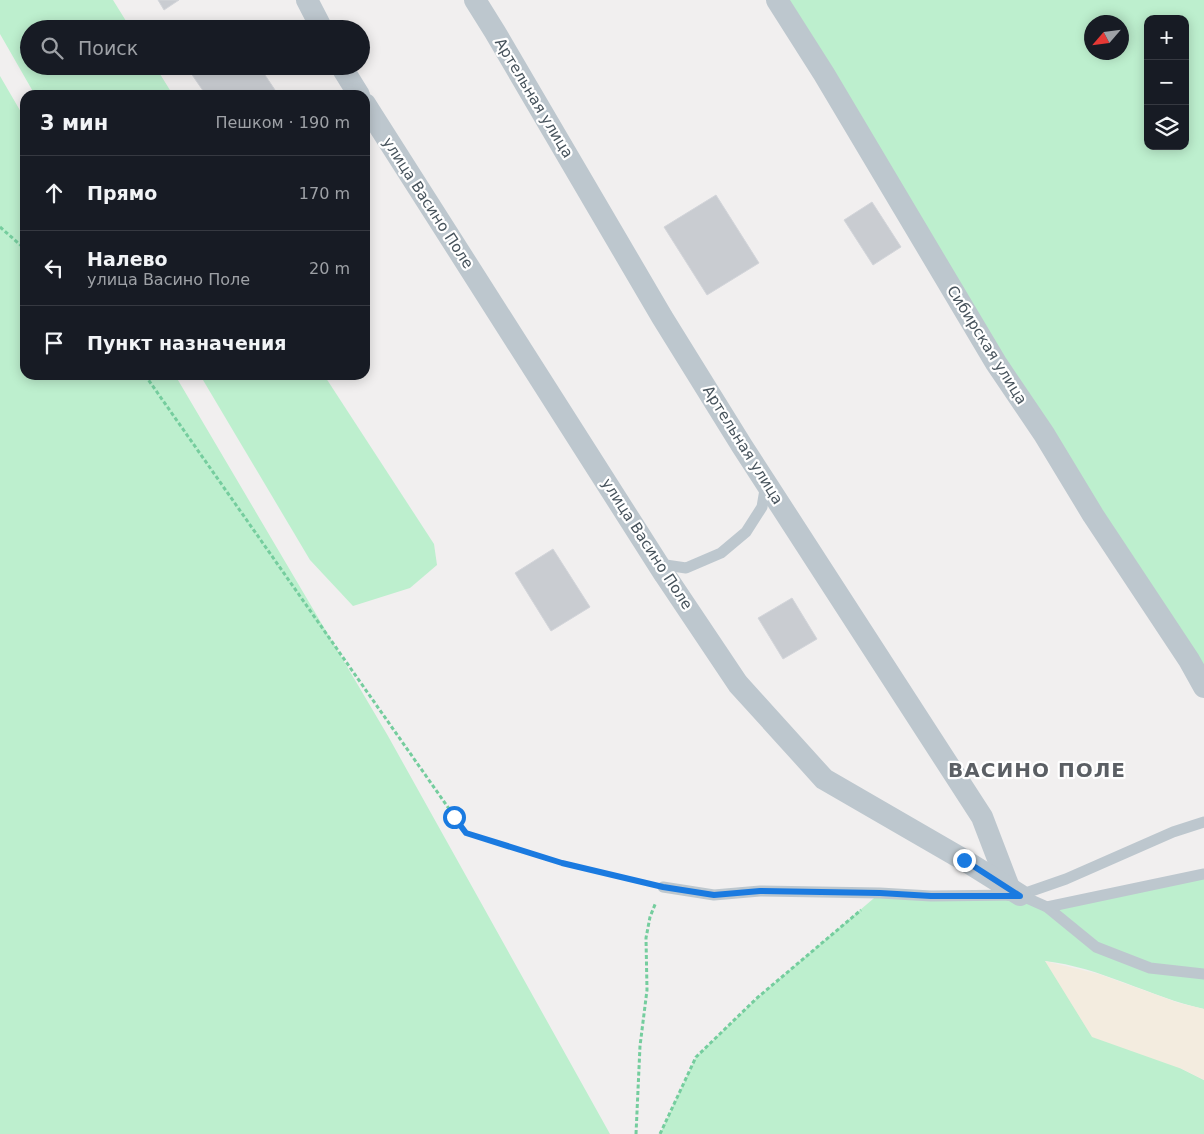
<!DOCTYPE html>
<html lang="ru">
<head>
<meta charset="utf-8">
<style>
  body { margin:0; font-family:"DejaVu Sans",sans-serif; background:#20242c; color:#f1f3f6 }
  .controls { position:absolute; right:15px; top:15px; display:grid; overflow:hidden; border-radius:10px; box-shadow:0 2px 12px #0003 }
  .controls button { width:45px; height:45px; display:grid; place-items:center; padding:0; border:0; border-bottom:1px solid #363941; background:#171b24; color:#f1f3f6; font:25px sans-serif }
  .compass { position:absolute; left:1084px; top:15px; width:45px; height:45px; border-radius:50%; background:#171b24; box-shadow:0 2px 12px #0003; rotate:242deg }
  .stop { position:absolute; width:15px; height:15px; margin:-11px; border:4px solid #1a7ae0; border-radius:50%; background:#fff }
  .stop.end { background:#1a7ae0; border-color:#fff; box-shadow:0 1px 5px #0008 }
  .list { margin:0; padding:0; list-style:none }
  h2 { display:flex; justify-content:space-between; align-items:center; height:65px; margin:0; padding:0 20px; font-size:21px }
  h2 small { font-size:16px; font-weight:400; color:#9ea1a6 }
  .list li { display:grid; grid-template-columns:32px 1fr auto; gap:15px; align-items:center; box-sizing:border-box; height:75px; padding:0 20px; border-top:1px solid #363941 }
  .list b { display:block; font-size:19px; white-space:nowrap }
  .list p { margin:0; font-size:16px; white-space:nowrap; color:#9ea1a6 }
  .list em { font-size:16px; font-style:normal; color:#9ea1a6 }
  .icon { flex:none; width:28px; height:28px; fill:none; stroke:currentColor; stroke-width:2; stroke-linecap:round; stroke-linejoin:round }
  .map { position:relative; flex:none; width:1204px; height:1134px; overflow:hidden }
  .search { position:absolute; background:#171b24; box-shadow:0 2px 12px #0003; left:20px; top:20px; width:350px; height:55px; display:flex; align-items:center; gap:12px; box-sizing:border-box; padding:0 18px; border-radius:28px; color:#9ea1a6; font-size:19px }
  .panel { position:absolute; background:#171b24; box-shadow:0 2px 12px #0003; left:20px; top:90px; width:350px; height:290px; border-radius:15px }
  .map>svg:first-child { display:block }
  .green { fill:#bdefce; fill-rule:evenodd }
  .sand { fill:#f3ecdf }
  .building { fill:#c9ccd1; stroke:#d3d5da }
  .lines { fill:none; stroke-linecap:round; stroke-linejoin:round }
  .path { stroke:#75cd9e; stroke-width:3; stroke-dasharray:4 2.5; stroke-linecap:butt }
  .service { stroke:#bdc7ce; stroke-width:11 }
  .minor { stroke:#bdc7ce; stroke-width:22 }
  .route { stroke:#1a7ae0; stroke-width:6 }
  .labels { text-anchor:middle; stroke-width:4.5; stroke-linejoin:round; paint-order:stroke }
  .street-label { font-size:15px; fill:#47535c; stroke:#fff }
  .district-label { font-size:20px; font-weight:bold; letter-spacing:1px; fill:#5b5f64; stroke:#fff }
</style>
</head>
<body>
<div class="map">
<svg width="1204" height="1134" viewBox="0 0 1204 1134">
  <rect width="100%" height="100%" fill="#f1efef"/>
  <g class="green">
    <path d="M0,0H113L131,29H29V66H155L173,95H35L0,34Z"/>
    <path d="M777,0H1204V687ZM1148,19H1185V146H1148ZM1092,22H1122V52H1092Z"/>
    <path d="M0,76L25,119V375H175L388,736L610,1134H0Z"/>
    <path d="M200,375H324L434,544L437,565L410,588L353,606L310,560Z"/>
    <path d="M1204,874V1009C1150,997 1100,967 1045,961L1182,1069L1204,1080V1134H660L696,1057L757,998L880,893H1021L1047,907Z"/>
  </g>
  <path class="sand" d="M1045,961L1099,974L1179,1003L1204,1009V1080L1182,1069L1092,1037Z"/>
  <g class="building">
    <path d="M158,0H179L164,10Z"/>
    <path d="M186,66H259L277,93L274,95H206Z"/>
    <path d="M716,195L759,263L707,295L664,227Z"/>
    <path d="M872,202L901,247L873,265L844,220Z"/>
    <path d="M553,549L590,607L551,631L515,573Z"/>
    <path d="M792,598L817,639L783,659L758,618Z"/>
  </g>
  <g class="lines">
    <g class="path">
      <path d="M0,227L25,249"/>
      <path d="M145,375L466,833L562,863L649,884"/>
      <path d="M636,1134L640,1046L647,990L646,938L650,917L656,902"/>
      <path d="M660,1134L696,1057L757,998L861,910"/>
    </g>
    <g class="service">
      <path d="M659,564L686,568L721,553L746,532L762,507L766,484"/>
      <path d="M663,887L714,895L760,891L880,893L931,896L1020,895L1066,879L1173,832L1204,822"/>
      <path d="M1020,895L1047,907L1096,947L1150,968L1204,974"/>
      <path d="M1047,907L1204,874"/>
    </g>
    <g class="minor">
      <path d="M307,0L322,29"/>
      <path d="M475,0L495,32L662,317L742,446L982,817L1010,890"/>
      <path d="M777,0L824,74L996,363L1044,434L1093,515L1189,660L1204,687"/>
      <path d="M341,66L359,95"/>
      <path d="M365,104L665,575L738,684L824,779L964,860L1020,895"/>
    </g>
  </g>
  <g class="lines">
    <path class="route" d="M454,817L466,833L562,863L663,887L714,895L760,891L880,893L931,896H1020L964,860"/>
  </g>
  <g class="labels">
    <g class="street-label">
      <text transform="translate(534 98) rotate(59)" y="5">Артельная улица</text>
      <text transform="translate(428 203) rotate(57)" y="5">улица Васино Поле</text>
      <text transform="translate(987 345) rotate(58)" y="5">Сибирская улица</text>
      <text transform="translate(743 445) rotate(58)" y="5">Артельная улица</text>
      <text transform="translate(647 544) rotate(57)" y="5">улица Васино Поле</text>
    </g>
    <g class="district-label">
      <text x="1037" y="777">ВАСИНО ПОЛЕ</text>
    </g>
  </g>
</svg>
<div class="controls">
<button>+</button>
<button>−</button>
<button><svg class="icon" aria-label="layers" viewBox="0 0 24 24"><path d="M12 4l9 5-9 5-9-5zM3 14l9 5 9-5"/></svg></button>
</div>
<svg class="compass" viewBox="-18 -18 36 36"><path d="M0-13l5 13h-10z" fill="#e53935"/><path d="M0 13l5-13h-10z" fill="#9ea1a6"/></svg>
<div class="stop" style="left:454px;top:817px"></div>
<div class="stop end" style="left:964px;top:860px"></div>
<div class="search"><svg class="icon" aria-label="search" viewBox="0 0 24 24"><circle cx="10" cy="10" r="6"/><path d="M15 15l6 6"/></svg>Поиск</div>
<section class="panel">
<h2>3 мин<small>Пешком · 190 m</small></h2>
<ul class="list">
<li><svg class="icon" aria-label="ahead" viewBox="0 0 24 24"><path d="M12 20V5M6 11l6-6 6 6"/></svg><div><b>Прямо</b></div><em>170 m</em></li>
<li><svg class="icon" aria-label="left" viewBox="0 0 24 24"><path d="M17 20v-9H6M10 6l-5 5 5 5"/></svg><div><b>Налево</b><p>улица Васино Поле</p></div><em>20 m</em></li>
<li><svg class="icon" aria-label="arrive" viewBox="0 0 24 24"><path d="M6 21V4h12l-3 4 3 4H6"/></svg><div><b>Пункт назначения</b></div></li>
</ul>
</section>
</div>
</body>
</html>
